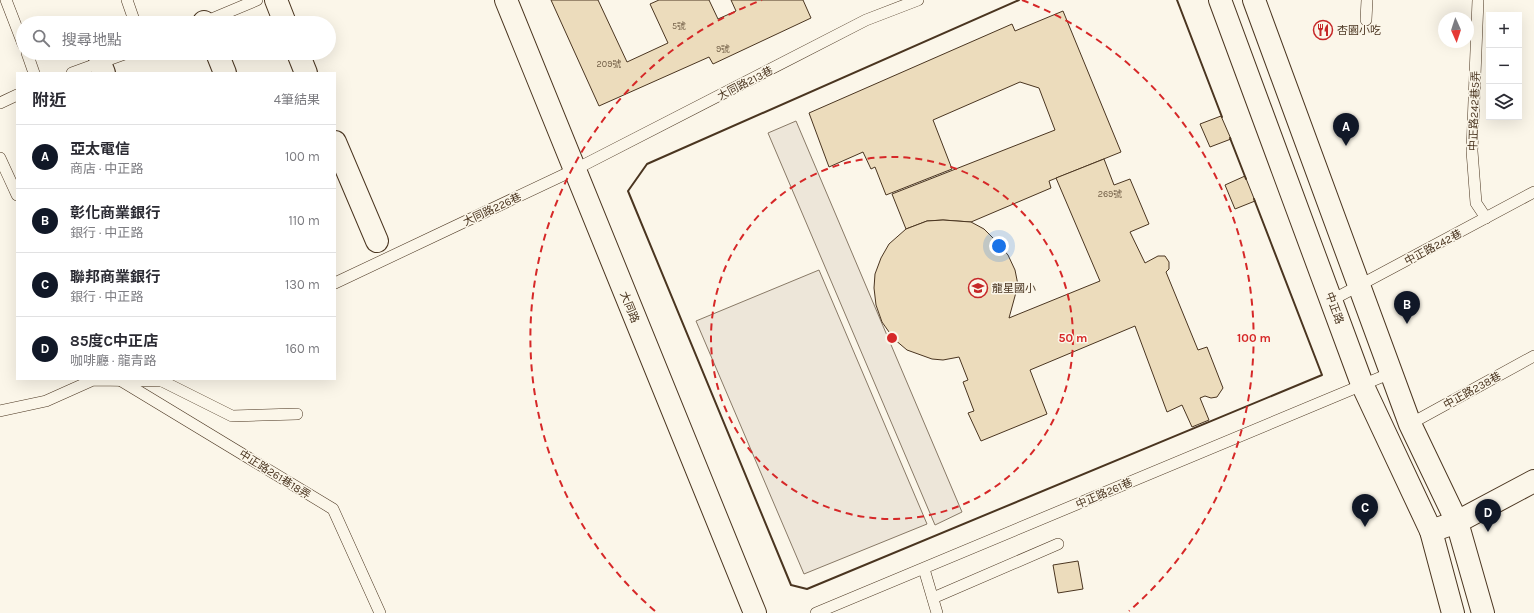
<!DOCTYPE html>
<html lang="zh-TW">
<head>
<meta charset="utf-8">
<style>
  body { margin:0; font-family:Karla,"Noto Sans TC",sans-serif; background:#f7f7f7; color:#2b2b33 }
  .controls { position:absolute; right:12px; top:12px; display:grid; overflow:hidden; border-radius:0px; box-shadow:0 4px 16px #0002 }
  .controls button { width:36px; height:36px; display:grid; place-items:center; padding:0; border:0; border-bottom:1px solid #e1e1e2; background:#fff; color:#2b2b33; font:20px sans-serif }
  .compass { position:absolute; left:1438px; top:12px; width:36px; height:36px; border-radius:50%; background:#fff; box-shadow:0 4px 16px #0002; rotate:177deg }
  .you { position:absolute; left:999px; top:246px; width:14px; height:14px; margin:-10px; border:3px solid #fff; border-radius:50%; background:#1a73e8; box-shadow:0 0 0 6px #1a73e833 }
  .badge { display:grid; place-items:center; width:26px; height:26px; border-radius:50%; background:#111827; color:#fff; font-size:13px; font-weight:700 }
  .pin { position:absolute; translate:-50% -33px; filter:drop-shadow(0 1px 2px #0008) }
  .pin::after { content:''; position:absolute; top:21px; width:14px; height:12px; background:inherit; clip-path:polygon(0 0,100% 0,50% 100%) }
  .list { margin:0; padding:0; list-style:none }
  h2 { display:flex; justify-content:space-between; align-items:center; height:52px; margin:0; padding:0 16px; font-size:17px }
  h2 small { font-size:13px; font-weight:400; color:#7c7c81 }
  .list li { display:grid; grid-template-columns:26px 1fr auto; gap:12px; align-items:center; box-sizing:border-box; height:64px; padding:0 16px; border-top:1px solid #e1e1e2 }
  .list b { display:block; font-size:15px; white-space:nowrap }
  .list p { margin:0; font-size:13px; white-space:nowrap; color:#7c7c81 }
  .list em { font-size:13px; font-style:normal; color:#7c7c81 }
  .icon { flex:none; width:22px; height:22px; fill:none; stroke:currentColor; stroke-width:2; stroke-linecap:round; stroke-linejoin:round }
  .map { position:relative; flex:none; width:1534px; height:613px; overflow:hidden }
  .search { position:absolute; background:#fff; box-shadow:0 4px 16px #0002; left:16px; top:16px; width:320px; height:44px; display:flex; align-items:center; gap:10px; box-sizing:border-box; padding:0 14px; border-radius:22px; color:#7c7c81; font-size:15px }
  .panel { position:absolute; background:#fff; box-shadow:0 4px 16px #0002; left:16px; top:72px; width:320px; height:308px; border-radius:0px }
  .map>svg:first-child { display:block }
  .green { fill:#ede6d9; stroke:#887966 }
  .building { fill:#ecdcbc; stroke:#4a3520 }
  .lines { fill:none; stroke-linecap:round; stroke-linejoin:round }
  .service-casing { stroke:#4a3520; stroke-width:12 }
  .minor-casing { stroke:#4a3520; stroke-width:24 }
  .secondary-casing { stroke:#4a3520; stroke-width:24 }
  .service { stroke:#fbf6e9; stroke-width:11 }
  .minor { stroke:#fbf6e9; stroke-width:22 }
  .secondary { stroke:#fbf6e9; stroke-width:22 }
  .wall { stroke:#4a3520; stroke-width:2 }
  .ring { fill:none; stroke:#d62828; stroke-width:2; stroke-dasharray:7 5 }
  .labels { text-anchor:middle; stroke-width:3; stroke-linejoin:round; paint-order:stroke }
  .number-label { font-size:9px; fill:#725f47 }
  .poi-label { font-size:11px; fill:#4a3520; stroke:#fbf6e9; text-anchor:start }
  .street-label { font-size:11px; fill:#4a3520; stroke:#fbf6e9 }
  .centre { fill:#d62828; stroke:#fbf6e9; stroke-width:2 }
  .ring-label { font-size:12px; text-anchor:middle; font-weight:bold; fill:#d62828; stroke:#fbf6e9; stroke-width:3; stroke-linejoin:round; paint-order:stroke }
</style>
</head>
<body>
<div class="map">
<svg width="1534" height="613" viewBox="0 0 1534 613">
  <rect width="100%" height="100%" fill="#fbf6e9"/>
  <g class="green">
    <path d="M796,121L962,512L935,525L768,133Z"/>
    <path d="M819,270L927,524L804,574L696,321Z"/>
  </g>
  <g class="building">
    <path d="M551,0H598L627,62L668,43L650,4L659,0H709L718,19L736,11L731,0H803L811,18L713,64L709,57L599,106Z"/>
    <path d="M1063,11L1121,152L1049,181L1051,188L971,222L943,220L927,221L906,229L892,194L1055,130L1039,88L1020,82L933,120L952,169L886,195L875,167L871,169L863,152L829,167L809,113L1012,24L1015,31Z"/>
    <path d="M1221,116L1231,139L1210,147L1200,124Z"/>
    <path d="M1104,159L1114,185L1130,179L1149,224L1130,232L1145,263L1158,256H1165L1169,262V269L1166,272L1198,350L1207,347L1223,388L1217,397L1211,398L1205,396L1200,398L1209,420L1192,427L1182,405L1167,412L1135,326L1030,370L1047,414L981,441L968,413L974,411L963,382L968,380L959,357L943,360L932,359L907,350L894,339L882,322L876,305L874,288L875,274L881,258L889,244L906,229L927,221L943,220L971,222L984,229L994,239L1008,255L1015,270L1018,285L1009,318L1100,281L1056,178Z"/>
    <path d="M1245,176L1255,201L1235,209L1225,185Z"/>
    <path d="M1078,561L1083,589L1058,593L1053,565Z"/>
  </g>
  <g class="lines">
    <g class="service-casing">
      <g id="service">
        <path d="M6,0L23,44"/>
        <path d="M127,0L135,23"/>
        <path d="M1478,0L1472,151L1476,203L1486,218"/>
        <path d="M1366,20L1367,0"/>
        <path d="M202,23L257,0"/>
        <path d="M27,53L34,73"/>
        <path d="M72,73L127,53"/>
        <path d="M0,103L17,95"/>
        <path d="M0,158L17,195"/>
        <path d="M335,283L574,170L866,20L918,0"/>
        <path d="M1332,300L1534,192"/>
        <path d="M120,380L333,509L380,613"/>
        <path d="M162,381L232,416L297,414"/>
        <path d="M0,411L46,401L93,380L162,381L163,379"/>
        <path d="M1410,424L1534,356"/>
        <path d="M924,569L937,613"/>
        <path d="M933,598L1058,544"/>
        <path d="M816,613L1391,373"/>
      </g>
    </g>
    <g class="minor-casing">
      <g id="minor">
        <path d="M276,0L285,23"/>
        <path d="M506,0L755,613"/>
        <path d="M204,22L205,23"/>
        <path d="M217,53L225,73"/>
        <path d="M298,53L306,73"/>
        <path d="M100,63L104,73"/>
        <path d="M335,142L377,241"/>
        <path d="M1431,531L1457,522L1534,481"/>
      </g>
    </g>
    <g class="secondary-casing">
      <g id="secondary">
        <path d="M1220,0L1362,384L1431,531L1453,613"/>
        <path d="M1254,0L1410,424L1457,522L1483,613"/>
      </g>
    </g>
    <use href="#service" class="service"/>
    <use href="#minor" class="minor"/>
    <use href="#secondary" class="secondary"/>
    <g class="wall">
      <path d="M1019,0L647,164L628,191L791,585L807,589L1322,375L1254,199"/>
      <path d="M1177,0L1222,117"/>
      <path d="M1230,138L1246,179"/>
    </g>
  </g>
  <g class="ring">
    <circle cx="892" cy="338" r="181"/>
    <path d="M655 611A362 362 0 0 1 762 0M1022 0A362 362 0 0 1 1129 611"/>
  </g>
  <defs>
    <g id="restaurant-ring" transform="scale(1)"><circle r="9.5" fill="#fbf6e9" stroke="#c62828" stroke-width="1.5"/><path d="M-5-6h1v4h1v-4h1v4h1v-4h1v5L-1.5 .5V6h-2V.5L-5-1ZM5-6V6H3V1.5H1.5Q1.5-4 5-6Z" fill="#c62828"/></g>
    <g id="school-ring" transform="scale(1)"><circle r="9.5" fill="#fbf6e9" stroke="#c62828" stroke-width="1.5"/><path d="M0-5L7-2L0 1L-7-2ZM-4 1L0 2.5L4 1V4Q0 6-4 4Z" fill="#c62828"/></g>
  </defs>
  <g fill-rule="evenodd">
    <use href="#restaurant-ring" x="1323" y="30"/>
    <use href="#school-ring" x="978" y="288"/>
  </g>
  <g class="labels">
    <g class="number-label">
      <text x="679" y="29">5號</text>
      <text x="723" y="52">9號</text>
      <text x="609" y="67">209號</text>
      <text x="1110" y="197">269號</text>
    </g>
    <g class="poi-label">
      <text x="1337" y="34">杏園小吃</text>
      <text x="992" y="292">龍星國小</text>
    </g>
    <g class="street-label">
      <text transform="translate(745 83) rotate(-27)" y="4">大同路213巷</text>
      <text transform="translate(1474 111) rotate(-88)" y="4">中正路242巷5弄</text>
      <text transform="translate(492 209) rotate(-25)" y="4">大同路226巷</text>
      <text transform="translate(1433 247) rotate(-28)" y="4">中正路242巷</text>
      <text transform="translate(630 307) rotate(68)" y="4">大同路</text>
      <text transform="translate(1335 308) rotate(70)" y="4">中正路</text>
      <text transform="translate(1472 390) rotate(-29)" y="4">中正路238巷</text>
      <text transform="translate(275 474) rotate(32)" y="4">中正路261巷18弄</text>
      <text transform="translate(1104 493) rotate(-23)" y="4">中正路261巷</text>
    </g>
  </g>
  <circle cx="892" cy="338" r="6" class="centre"/>
  <g class="ring-label">
    <text x="1073" y="342">50 m</text>
    <text x="1254" y="342">100 m</text>
  </g>
</svg>
<div class="controls">
<button>+</button>
<button>−</button>
<button><svg class="icon" aria-label="layers" viewBox="0 0 24 24"><path d="M12 4l9 5-9 5-9-5zM3 14l9 5 9-5"/></svg></button>
</div>
<svg class="compass" viewBox="-18 -18 36 36"><path d="M0-13l5 13h-10z" fill="#e53935"/><path d="M0 13l5-13h-10z" fill="#7c7c81"/></svg>
<div class="you"></div>
<div class="pin badge" style="left:1346px;top:146px">A</div>
<div class="pin badge" style="left:1407px;top:324px">B</div>
<div class="pin badge" style="left:1365px;top:527px">C</div>
<div class="pin badge" style="left:1488px;top:532px">D</div>
<div class="search"><svg class="icon" aria-label="search" viewBox="0 0 24 24"><circle cx="10" cy="10" r="6"/><path d="M15 15l6 6"/></svg>搜尋地點</div>
<section class="panel">
<h2>附近<small>4筆結果</small></h2>
<ul class="list">
<li><span class="badge">A</span><div><b>亞太電信</b><p>商店 · 中正路</p></div><em>100 m</em></li>
<li><span class="badge">B</span><div><b>彰化商業銀行</b><p>銀行 · 中正路</p></div><em>110 m</em></li>
<li><span class="badge">C</span><div><b>聯邦商業銀行</b><p>銀行 · 中正路</p></div><em>130 m</em></li>
<li><span class="badge">D</span><div><b>85度C中正店</b><p>咖啡廳 · 龍青路</p></div><em>160 m</em></li>
</ul>
</section>
</div>
</body>
</html>
